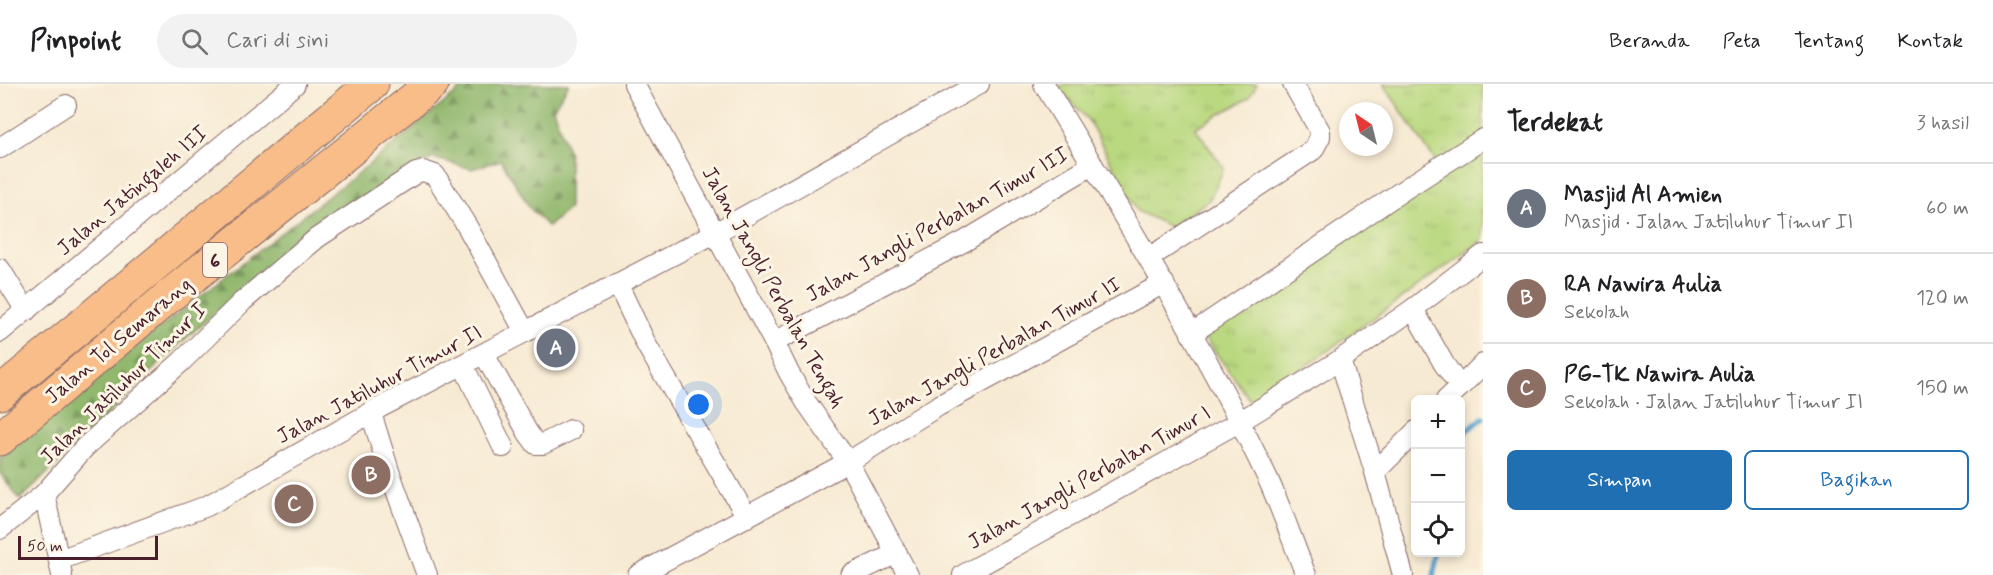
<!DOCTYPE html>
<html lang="id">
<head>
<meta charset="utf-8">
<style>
  body { margin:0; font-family:Mynerve,sans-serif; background:#f2f2f2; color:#202124 }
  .controls { position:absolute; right:18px; bottom:18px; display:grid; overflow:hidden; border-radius:9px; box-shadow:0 3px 9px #0003 }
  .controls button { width:54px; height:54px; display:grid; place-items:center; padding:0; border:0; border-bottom:2px solid #e0e0e0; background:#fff; color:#202124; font:30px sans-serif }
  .compass { position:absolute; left:1339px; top:18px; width:54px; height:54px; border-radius:50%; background:#fff; box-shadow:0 3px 9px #0003; rotate:325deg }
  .scale { position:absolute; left:18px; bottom:15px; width:140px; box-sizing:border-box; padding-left:6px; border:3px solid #4a1f2b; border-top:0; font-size:16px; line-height:21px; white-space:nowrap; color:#4a1f2b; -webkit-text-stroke:4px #fcf5e5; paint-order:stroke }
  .you { position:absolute; left:699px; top:321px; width:21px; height:21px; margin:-15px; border:4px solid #fff; border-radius:50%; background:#1a73e8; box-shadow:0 0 0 9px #1a73e833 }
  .badge { display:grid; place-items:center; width:39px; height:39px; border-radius:50%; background:#1f6fb2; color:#fff; font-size:20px; font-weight:700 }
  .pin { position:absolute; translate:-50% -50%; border:3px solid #fff; box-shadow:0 2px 6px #0006 }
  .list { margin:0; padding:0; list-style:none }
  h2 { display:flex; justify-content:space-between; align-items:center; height:78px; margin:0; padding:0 24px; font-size:26px }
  h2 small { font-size:20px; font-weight:400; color:#757577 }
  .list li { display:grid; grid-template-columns:39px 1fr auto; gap:18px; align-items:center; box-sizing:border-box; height:90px; padding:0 24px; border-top:2px solid #e0e0e0 }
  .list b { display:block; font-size:22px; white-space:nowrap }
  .list p { margin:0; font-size:20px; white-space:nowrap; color:#757577 }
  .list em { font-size:20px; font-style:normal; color:#757577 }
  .actions { display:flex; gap:12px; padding:18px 24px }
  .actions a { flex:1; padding:14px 0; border:2px solid #1f6fb2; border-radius:9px; text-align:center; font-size:21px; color:#1f6fb2 }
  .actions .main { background:#1f6fb2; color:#fff }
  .icon { flex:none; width:33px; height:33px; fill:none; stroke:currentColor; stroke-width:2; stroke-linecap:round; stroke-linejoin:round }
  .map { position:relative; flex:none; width:1483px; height:491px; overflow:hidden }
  header { display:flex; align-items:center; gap:36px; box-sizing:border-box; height:84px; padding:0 30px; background:#fff; border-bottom:2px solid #e0e0e0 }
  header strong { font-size:28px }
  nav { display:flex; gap:33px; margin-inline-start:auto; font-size:21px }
  .search { width:420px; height:54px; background:#f2f2f2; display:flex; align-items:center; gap:15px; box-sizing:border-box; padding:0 21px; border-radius:33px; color:#757577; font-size:22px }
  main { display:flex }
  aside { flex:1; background:#fff }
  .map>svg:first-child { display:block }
  .grass { fill:url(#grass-tufts); stroke:#827c55; stroke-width:1.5 }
  .forest { fill:url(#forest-firs); stroke:#6e6c4c; stroke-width:1.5 }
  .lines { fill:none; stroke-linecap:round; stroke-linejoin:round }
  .stream { stroke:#57a2cf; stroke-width:5 }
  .minor-casing { stroke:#876666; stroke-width:22 }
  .motorway-casing { stroke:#876666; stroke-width:35 }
  .minor { stroke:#fff; stroke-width:20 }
  .motorway { stroke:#f8bd89; stroke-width:33 }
  .labels { text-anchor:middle; stroke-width:6; stroke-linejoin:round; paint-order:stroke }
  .shield { fill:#fcf5e5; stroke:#7f5f63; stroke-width:1.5 }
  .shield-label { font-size:20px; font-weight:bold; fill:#4a1f2b }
  .street-label { font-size:21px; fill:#4a1f2b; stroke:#fcf5e5 }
</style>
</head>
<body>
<header>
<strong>Pinpoint</strong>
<div class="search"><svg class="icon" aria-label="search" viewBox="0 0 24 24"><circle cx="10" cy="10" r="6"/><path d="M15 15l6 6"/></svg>Cari di sini</div>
<nav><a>Beranda</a><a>Peta</a><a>Tentang</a><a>Kontak</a></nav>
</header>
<main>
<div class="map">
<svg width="1483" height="491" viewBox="0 0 1483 491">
  <defs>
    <pattern id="grass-tufts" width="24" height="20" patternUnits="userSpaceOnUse" patternTransform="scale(1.5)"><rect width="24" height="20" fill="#b9d87f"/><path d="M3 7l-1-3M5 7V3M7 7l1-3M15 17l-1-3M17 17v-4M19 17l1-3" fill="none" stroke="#a1b96e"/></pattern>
    <pattern id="forest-firs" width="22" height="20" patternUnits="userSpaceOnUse" patternTransform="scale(1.5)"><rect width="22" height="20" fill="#92b86e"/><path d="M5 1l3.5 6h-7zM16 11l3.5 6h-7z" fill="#79955b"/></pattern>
  </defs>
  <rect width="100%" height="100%" fill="#fcf5e5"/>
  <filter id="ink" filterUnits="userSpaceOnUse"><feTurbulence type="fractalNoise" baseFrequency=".0167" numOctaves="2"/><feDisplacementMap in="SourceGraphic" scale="12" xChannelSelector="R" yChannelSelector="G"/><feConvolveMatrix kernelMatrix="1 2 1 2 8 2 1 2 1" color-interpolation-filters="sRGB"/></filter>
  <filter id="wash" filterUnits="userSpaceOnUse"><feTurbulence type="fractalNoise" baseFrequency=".008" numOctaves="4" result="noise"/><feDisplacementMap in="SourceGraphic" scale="24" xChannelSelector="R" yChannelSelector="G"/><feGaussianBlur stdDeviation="1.35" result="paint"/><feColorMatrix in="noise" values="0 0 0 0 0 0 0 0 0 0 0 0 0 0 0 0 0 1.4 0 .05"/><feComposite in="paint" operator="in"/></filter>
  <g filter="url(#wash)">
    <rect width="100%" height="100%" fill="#f7ead3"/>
    <g class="grass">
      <path d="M1066,0H1257L1249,14L1195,44L1224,84L1210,115L1171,143L1137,127L1089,37L1058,3Z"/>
      <path d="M1383,0H1483V156L1253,320L1202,250L1438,81Z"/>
    </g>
    <path class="forest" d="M467,0H569L553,25L569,70V124L548,143L530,124L501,76L472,85L433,74L311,145L176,263L20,416L0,389V374L158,245L367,82Z"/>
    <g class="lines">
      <g class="stream">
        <path d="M1460,352L1483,334"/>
        <path d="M1434,491L1439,468"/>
      </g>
    </g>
  </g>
  <g filter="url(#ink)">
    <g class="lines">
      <g class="minor-casing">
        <g id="minor">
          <path d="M634,0L774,258L789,289L806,318L848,378L908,491"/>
          <path d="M1044,0C1121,129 1202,257 1267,393C1282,425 1293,459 1306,491"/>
          <path d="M0,64L66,21"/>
          <path d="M1149,174L1313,66L1320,53V47L1293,0"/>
          <path d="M0,185L26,227"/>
          <path d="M618,201L647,262L747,433"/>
          <path d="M1413,225L1444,280L1460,303L1446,316"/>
          <path d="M0,248L295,0"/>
          <path d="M1191,250L1408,103L1483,55"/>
          <path d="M774,258L965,157L1092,81"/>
          <path d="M484,270L528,349L536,360H543L571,346"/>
          <path d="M1340,276L1375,388L1403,491"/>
          <path d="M463,281L503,363"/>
          <path d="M1460,303L1483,280"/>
          <path d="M371,329L389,387L427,491"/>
          <path d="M1375,388L1416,347"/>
          <path d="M44,410L62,491"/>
          <path d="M0,445L44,410L85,363L181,278L243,217L317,154L416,89L423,87L435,91L468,144L525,248"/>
          <path d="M59,476L207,422L379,324L715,149L979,0"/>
          <path d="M638,491L848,378L938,322L1164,199"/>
          <path d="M851,491L897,469"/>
          <path d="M963,491L1239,338L1340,276L1413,225L1483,171"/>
        </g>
      </g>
      <g class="motorway-casing">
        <g id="motorway">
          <path d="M0,309L372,0"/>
          <path d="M0,355L174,208L432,0"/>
        </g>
      </g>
      <use href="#minor" class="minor"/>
      <use href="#motorway" class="motorway"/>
    </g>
  </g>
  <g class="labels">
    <rect class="shield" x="203" y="159" width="24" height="34" rx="4.5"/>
    <g class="shield-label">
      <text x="215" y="183">6</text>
    </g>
    <g class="street-label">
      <text transform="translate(132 106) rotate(-40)" y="7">Jalan Jatingaleh III</text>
      <text transform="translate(937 140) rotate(-29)" y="7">Jalan Jangli Perbalan Timur III</text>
      <text transform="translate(774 203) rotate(61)" y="7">Jalan Jangli Perbalan Tengah</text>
      <text transform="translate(118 256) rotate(-40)" y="7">Jalan Tol Semarang</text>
      <text transform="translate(994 267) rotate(-29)" y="7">Jalan Jangli Perbalan Timur II</text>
      <text transform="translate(123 299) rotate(-44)" y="7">Jalan Jatiluhur Timur I</text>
      <text transform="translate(379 300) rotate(-28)" y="7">Jalan Jatiluhur Timur II</text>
      <text transform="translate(1089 393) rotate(-29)" y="7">Jalan Jangli Perbalan Timur I</text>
    </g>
  </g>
</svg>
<div class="controls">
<button>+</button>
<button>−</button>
<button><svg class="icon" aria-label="locate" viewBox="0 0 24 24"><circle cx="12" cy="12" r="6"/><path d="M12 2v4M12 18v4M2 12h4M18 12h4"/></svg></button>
</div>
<svg class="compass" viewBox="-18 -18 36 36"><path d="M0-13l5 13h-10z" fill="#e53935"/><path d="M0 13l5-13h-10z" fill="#757577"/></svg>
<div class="scale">50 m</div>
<div class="you"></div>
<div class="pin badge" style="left:556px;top:264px;background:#6b7280">A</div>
<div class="pin badge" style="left:371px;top:391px;background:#8d6e63">B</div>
<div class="pin badge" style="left:294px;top:420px;background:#8d6e63">C</div>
</div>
<aside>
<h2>Terdekat<small>3 hasil</small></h2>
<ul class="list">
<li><span class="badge" style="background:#6b7280">A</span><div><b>Masjid Al Amien</b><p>Masjid · Jalan Jatiluhur Timur II</p></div><em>60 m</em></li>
<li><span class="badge" style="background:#8d6e63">B</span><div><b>RA Nawira Aulia</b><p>Sekolah</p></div><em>120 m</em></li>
<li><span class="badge" style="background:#8d6e63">C</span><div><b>PG-TK Nawira Aulia</b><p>Sekolah · Jalan Jatiluhur Timur II</p></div><em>150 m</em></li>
</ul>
<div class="actions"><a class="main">Simpan</a><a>Bagikan</a></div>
</aside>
</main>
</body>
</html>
